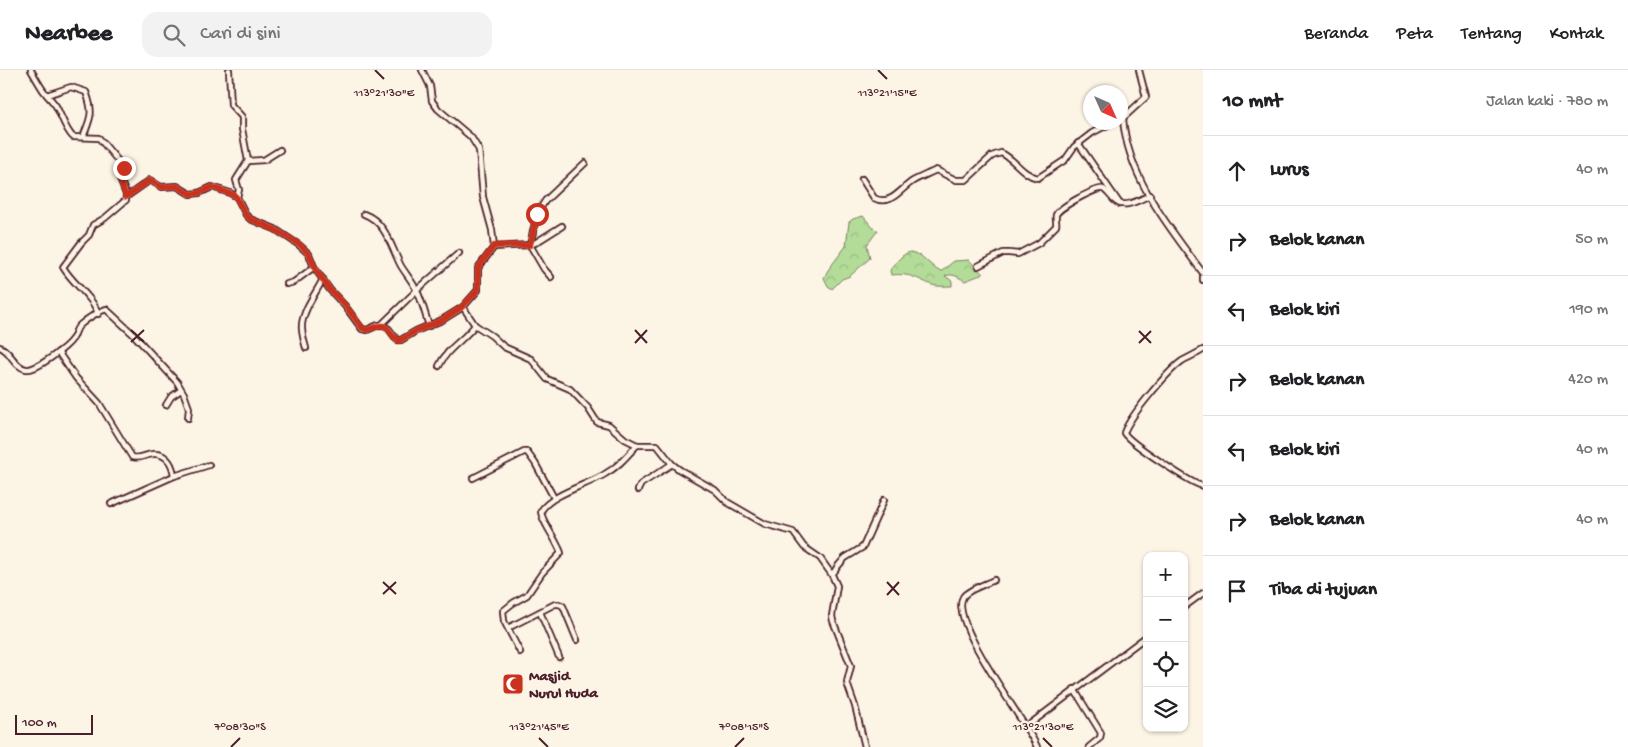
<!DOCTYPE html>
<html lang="id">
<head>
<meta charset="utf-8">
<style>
  body { margin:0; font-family:"Gochi Hand",sans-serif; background:#f2f2f2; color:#202124 }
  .controls { position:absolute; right:15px; bottom:15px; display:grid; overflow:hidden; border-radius:10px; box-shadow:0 1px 4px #0004 }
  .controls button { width:45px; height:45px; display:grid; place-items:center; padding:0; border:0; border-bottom:1px solid #e0e0e0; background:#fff; color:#202124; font:25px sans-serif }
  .compass { position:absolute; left:1083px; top:15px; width:45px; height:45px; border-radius:50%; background:#fff; box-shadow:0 1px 4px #0004; rotate:135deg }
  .scale { position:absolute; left:15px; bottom:12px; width:78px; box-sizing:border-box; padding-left:5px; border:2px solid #4a1f2b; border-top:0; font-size:14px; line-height:18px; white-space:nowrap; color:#4a1f2b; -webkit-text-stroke:4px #fcf5e5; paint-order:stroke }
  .stop { position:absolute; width:15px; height:15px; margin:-11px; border:4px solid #c8321e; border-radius:50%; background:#fff }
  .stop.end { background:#c8321e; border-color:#fff; box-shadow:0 1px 5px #0008 }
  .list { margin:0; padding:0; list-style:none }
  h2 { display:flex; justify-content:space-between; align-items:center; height:65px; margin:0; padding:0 20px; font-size:21px }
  h2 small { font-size:16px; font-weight:400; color:#757577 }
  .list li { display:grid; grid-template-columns:32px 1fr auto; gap:15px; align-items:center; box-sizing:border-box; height:70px; padding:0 20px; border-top:1px solid #e0e0e0 }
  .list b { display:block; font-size:19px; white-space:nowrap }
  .list em { font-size:16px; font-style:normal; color:#757577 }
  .icon { flex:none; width:28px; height:28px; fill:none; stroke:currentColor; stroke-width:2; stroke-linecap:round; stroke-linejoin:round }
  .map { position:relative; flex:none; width:1203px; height:677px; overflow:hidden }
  header { display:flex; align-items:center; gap:30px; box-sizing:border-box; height:70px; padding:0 25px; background:#fff; border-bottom:1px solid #e0e0e0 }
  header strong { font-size:24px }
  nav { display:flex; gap:28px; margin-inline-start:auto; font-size:18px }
  .search { width:350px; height:45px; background:#f2f2f2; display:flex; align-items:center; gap:12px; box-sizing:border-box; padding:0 18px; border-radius:15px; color:#757577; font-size:19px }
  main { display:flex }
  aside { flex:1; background:#fff }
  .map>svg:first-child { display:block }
  .forest { fill:url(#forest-crowns); stroke:#7e7e62 }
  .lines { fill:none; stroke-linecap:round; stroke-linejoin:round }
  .street-casing { stroke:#4a1f2b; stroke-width:8 }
  .street { stroke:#fcf5e5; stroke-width:4.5 }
  .route { stroke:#c8321e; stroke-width:6 }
  .ticks { fill:none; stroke:#4a1f2b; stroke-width:2 }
  .labels { text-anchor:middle; stroke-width:4.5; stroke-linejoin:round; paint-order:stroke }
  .poi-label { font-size:15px; font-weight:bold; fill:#4a1f2b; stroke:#fcf5e5; text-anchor:start }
  .ticks-label { font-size:12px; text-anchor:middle; fill:#4a1f2b; stroke:#fcf5e5; stroke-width:4.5; stroke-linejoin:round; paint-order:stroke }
</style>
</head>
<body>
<header>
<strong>Nearbee</strong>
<div class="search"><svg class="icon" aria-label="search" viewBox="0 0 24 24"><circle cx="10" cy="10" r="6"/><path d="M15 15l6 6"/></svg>Cari di sini</div>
<nav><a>Beranda</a><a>Peta</a><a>Tentang</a><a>Kontak</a></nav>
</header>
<main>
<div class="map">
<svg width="1203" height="677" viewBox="0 0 1203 677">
  <defs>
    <pattern id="forest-crowns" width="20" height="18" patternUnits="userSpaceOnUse" patternTransform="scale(1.25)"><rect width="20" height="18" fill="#b2dc98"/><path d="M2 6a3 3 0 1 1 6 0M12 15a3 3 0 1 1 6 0" fill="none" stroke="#9bbc83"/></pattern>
  </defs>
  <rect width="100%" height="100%" fill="#fcf5e5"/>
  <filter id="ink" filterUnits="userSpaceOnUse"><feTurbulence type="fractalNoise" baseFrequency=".02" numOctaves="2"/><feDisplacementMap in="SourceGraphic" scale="10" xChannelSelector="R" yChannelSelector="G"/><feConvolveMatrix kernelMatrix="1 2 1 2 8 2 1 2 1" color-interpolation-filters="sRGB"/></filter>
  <g filter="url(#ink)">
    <g class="forest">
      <path d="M863,146L875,160H878L867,175L870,188L850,206L842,209L832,219L828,216L824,208L828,200L846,176L849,152L853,149Z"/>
      <path d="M911,182L920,185L937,200L942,201L954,191L969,190L983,204L965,211C958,207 953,203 945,206L952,211V216C946,216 938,217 932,215C915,208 911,203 891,205L890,200C896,193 902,183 911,182Z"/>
    </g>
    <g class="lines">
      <g class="street-casing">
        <g id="street">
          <path d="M31,0C35,7 39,14 43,20C47,26 52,30 56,36C61,45 66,61 73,67L99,68L124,98L125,100L120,109L126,124V130L105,148L93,155L89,165L81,173L63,197C72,213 94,228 98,244"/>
          <path d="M229,0L231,35L242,47V59L248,91L236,110L239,120L237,127L246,145L250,149L275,159L299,175L309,184L314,197L330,220L345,236L362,259L367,260L378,255H383L389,259L397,270H401L416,261L442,250L463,237"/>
          <path d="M422,0L430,16L432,31L438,39L471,67L479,80L483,127L492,160L494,177L478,198V220L463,237L475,255L492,266L504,277L531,289L547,309L570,319L588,338L597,352L609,355L625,369L637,375H657L672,394L680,400L715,420L727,432L765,454L793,462L804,477L820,488L832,505L837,516L832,546L833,551L851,596L847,612L848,616L855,636L865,677"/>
          <path d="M47,25L71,17L86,22C94,43 91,47 83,67"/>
          <path d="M1122,49L1146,27L1139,0"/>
          <path d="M1123,49C1128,108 1169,157 1203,203"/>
          <path d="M1078,73L1120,134"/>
          <path d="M248,91L264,90L280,80"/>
          <path d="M862,109L874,128C891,137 901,118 913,111C920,107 928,104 936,100L956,110H966L992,86L1001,83C1015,89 1022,105 1038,108L1065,90L1074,77L1092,63L1113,52"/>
          <path d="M126,127L150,110L161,117L177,116L190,124L199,123L212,117L230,123L237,127"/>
          <path d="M364,144C386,152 391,177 401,196C406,204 412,211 416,219C422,230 425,244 429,256"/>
          <path d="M494,177L530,175L535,173L562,156"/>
          <path d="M978,196L1003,183H1009L1018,184L1039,173L1056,156C1057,153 1055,148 1056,145C1058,138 1096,117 1103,119C1107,121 1111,127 1114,130C1124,140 1139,130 1150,125"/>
          <path d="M551,207L544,199L530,175L537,144L545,131L585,93"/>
          <path d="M1203,207V210"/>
          <path d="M287,214L294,212L314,197"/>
          <path d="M381,255L417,220L459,183"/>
          <path d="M0,277C11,281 14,297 26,299C36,301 67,277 73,268C76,264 75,259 80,255C87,249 98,242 106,239L133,264L177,312L184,324L189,338L188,348"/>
          <path d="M306,278C304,271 301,262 302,254C304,238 316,223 323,209"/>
          <path d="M1203,280C1196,284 1189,287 1182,291C1168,301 1129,347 1124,363C1129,372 1193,415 1203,416"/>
          <path d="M58,282L76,308L99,333L132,387C141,390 147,383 155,384C168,384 173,396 174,406"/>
          <path d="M439,296C447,278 464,270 475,255"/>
          <path d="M166,335L171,327L181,320"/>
          <path d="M473,408L524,382H527L535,393L554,428"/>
          <path d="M638,420L641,414L672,394"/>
          <path d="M111,434L174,406L209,395"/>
          <path d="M832,505L838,496L845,488L863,477L884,430"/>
          <path d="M994,510C986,514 967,520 963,527C948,551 1026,651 1037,677"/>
          <path d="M1184,537L1203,523"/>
          <path d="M540,542L559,587"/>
          <path d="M508,558L555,534H559L563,536L577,570"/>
          <path d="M520,582L504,551L503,541L513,533L527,525L542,503L561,483C557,470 541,451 541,441C551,424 588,415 605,404C618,397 627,386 637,375"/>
          <path d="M1074,619L1101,663L1100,668L1089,677"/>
          <path d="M1026,657L1147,566"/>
        </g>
      </g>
      <use href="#street" class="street"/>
    </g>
  </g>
  <g class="lines" filter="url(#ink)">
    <path class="route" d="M124,98V102L120,109L126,127L150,110L161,117L177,116L190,124L199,123L212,117L234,125L236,127L246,145L250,149L274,159L300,175L309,184L316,200L330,220L344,234L362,258L367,260C394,250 382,259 399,271L416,261L442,250L462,237L478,220V198L494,176L530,175L537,144"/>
  </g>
  <path class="ticks" d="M375,0L384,9M878,0L887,9M131,260L144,272M635,260L647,273M1139,261L1151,273M131,272L144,260M635,273L647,260M1139,273L1151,261M383,512L396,524M887,512L899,525M383,524L396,512M887,525L899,512M539,668L548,677M1043,668L1052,677M231,677L240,668M735,677L744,668"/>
  <defs>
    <g id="mosque-square" transform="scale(1.125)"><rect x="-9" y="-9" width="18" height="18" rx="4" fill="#c8321e" stroke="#fcf5e5"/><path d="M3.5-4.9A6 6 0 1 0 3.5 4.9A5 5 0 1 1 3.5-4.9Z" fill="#fff"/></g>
  </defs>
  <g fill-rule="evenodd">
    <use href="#mosque-square" x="513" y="614"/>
  </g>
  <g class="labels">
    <g class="poi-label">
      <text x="529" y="610">Masjid<tspan x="529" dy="17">Nurul Huda</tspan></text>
    </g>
  </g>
  <g class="ticks-label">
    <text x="384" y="26">113°21'30"E</text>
    <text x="887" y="26">113°21'15"E</text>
    <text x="240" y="660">7°08'30"S</text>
    <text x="539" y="660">113°21'45"E</text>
    <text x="744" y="660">7°08'15"S</text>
    <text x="1043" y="660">113°21'30"E</text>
  </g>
</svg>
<div class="controls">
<button>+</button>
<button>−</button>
<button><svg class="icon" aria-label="locate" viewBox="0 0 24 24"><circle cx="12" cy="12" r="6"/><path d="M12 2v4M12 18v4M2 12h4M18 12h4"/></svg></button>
<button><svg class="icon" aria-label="layers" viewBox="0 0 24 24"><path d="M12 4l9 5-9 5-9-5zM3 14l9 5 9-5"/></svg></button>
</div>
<svg class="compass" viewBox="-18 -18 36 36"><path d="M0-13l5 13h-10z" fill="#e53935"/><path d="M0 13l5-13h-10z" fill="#757577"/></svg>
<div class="scale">100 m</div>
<div class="stop" style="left:537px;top:144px"></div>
<div class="stop end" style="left:124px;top:98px"></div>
</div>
<aside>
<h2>10 mnt<small>Jalan kaki · 780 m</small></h2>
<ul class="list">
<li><svg class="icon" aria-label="ahead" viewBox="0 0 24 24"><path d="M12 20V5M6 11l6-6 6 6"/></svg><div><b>Lurus</b></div><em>40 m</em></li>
<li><svg class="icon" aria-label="right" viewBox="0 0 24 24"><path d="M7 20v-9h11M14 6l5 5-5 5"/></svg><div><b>Belok kanan</b></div><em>50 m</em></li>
<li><svg class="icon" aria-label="left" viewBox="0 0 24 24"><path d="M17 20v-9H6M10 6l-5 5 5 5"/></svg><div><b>Belok kiri</b></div><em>190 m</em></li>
<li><svg class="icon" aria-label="right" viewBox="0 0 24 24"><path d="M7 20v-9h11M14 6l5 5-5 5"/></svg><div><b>Belok kanan</b></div><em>420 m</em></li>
<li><svg class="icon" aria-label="left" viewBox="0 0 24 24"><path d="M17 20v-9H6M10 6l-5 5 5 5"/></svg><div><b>Belok kiri</b></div><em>40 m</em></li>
<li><svg class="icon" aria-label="right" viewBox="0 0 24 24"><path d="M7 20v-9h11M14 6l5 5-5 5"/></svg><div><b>Belok kanan</b></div><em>40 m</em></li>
<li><svg class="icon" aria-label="arrive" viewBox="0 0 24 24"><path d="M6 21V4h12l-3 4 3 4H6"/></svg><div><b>Tiba di tujuan</b></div></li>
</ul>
</aside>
</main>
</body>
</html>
